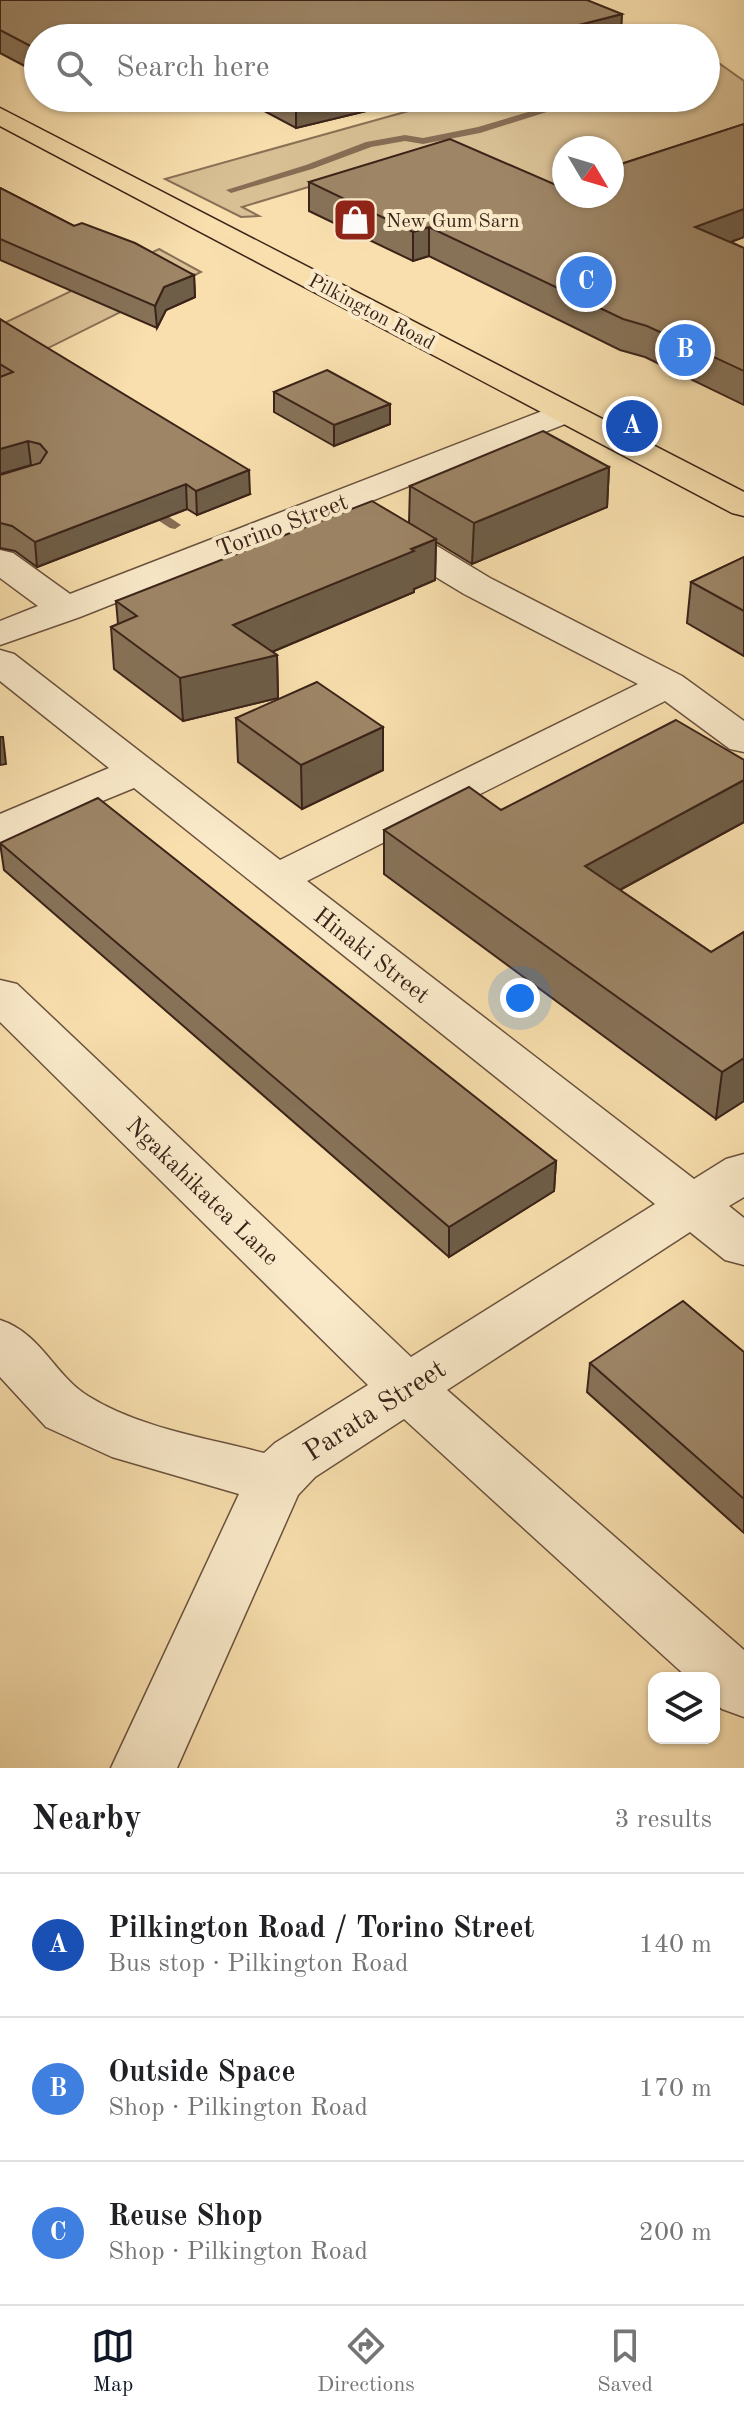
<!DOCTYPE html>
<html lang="en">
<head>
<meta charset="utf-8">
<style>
  body { margin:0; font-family:"Old Standard TT",serif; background:#f2f2f2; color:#202124 }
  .controls { position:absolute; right:24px; bottom:24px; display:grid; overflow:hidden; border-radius:16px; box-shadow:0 2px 6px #0004 }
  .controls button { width:72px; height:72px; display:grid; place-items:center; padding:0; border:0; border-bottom:2px solid #e0e0e0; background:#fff; color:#202124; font:40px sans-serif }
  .compass { position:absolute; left:552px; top:136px; width:72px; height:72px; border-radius:50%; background:#fff; box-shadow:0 2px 6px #0004; rotate:128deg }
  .you { position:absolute; left:520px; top:998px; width:28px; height:28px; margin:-20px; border:6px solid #fff; border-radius:50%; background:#1a73e8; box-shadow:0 0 0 12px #1a73e833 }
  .badge { display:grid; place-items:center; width:52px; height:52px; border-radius:50%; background:#111827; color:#fff; font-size:26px; font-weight:700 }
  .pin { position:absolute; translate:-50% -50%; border:4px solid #fff; box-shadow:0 2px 8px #0006 }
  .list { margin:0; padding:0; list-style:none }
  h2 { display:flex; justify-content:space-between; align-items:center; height:104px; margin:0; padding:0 32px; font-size:34px }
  h2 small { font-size:26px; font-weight:400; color:#757577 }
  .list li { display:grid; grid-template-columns:52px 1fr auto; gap:24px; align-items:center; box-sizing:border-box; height:144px; padding:0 32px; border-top:2px solid #e0e0e0 }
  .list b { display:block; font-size:30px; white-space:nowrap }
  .list p { margin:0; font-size:26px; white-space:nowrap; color:#757577 }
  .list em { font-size:26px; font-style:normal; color:#757577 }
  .icon { flex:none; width:44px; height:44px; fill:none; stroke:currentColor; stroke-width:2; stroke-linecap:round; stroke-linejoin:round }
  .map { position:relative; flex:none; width:744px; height:1768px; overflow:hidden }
  .search { position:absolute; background:#fff; box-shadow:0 2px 6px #0004; left:24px; right:24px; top:24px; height:88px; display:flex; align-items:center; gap:20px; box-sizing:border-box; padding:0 28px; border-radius:44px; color:#757577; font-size:30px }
  .sheet { height:536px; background:#fff }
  nav { display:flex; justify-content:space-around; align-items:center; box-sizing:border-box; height:112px; border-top:2px solid #e0e0e0; background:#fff; font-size:22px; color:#757577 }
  nav a { display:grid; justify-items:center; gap:4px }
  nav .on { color:#111827 }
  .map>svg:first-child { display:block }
  .green { fill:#d8bf94; stroke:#8a7156; stroke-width:2 }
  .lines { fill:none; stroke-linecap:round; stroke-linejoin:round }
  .stream { fill:#866d54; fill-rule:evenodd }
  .minor-casing { stroke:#6a523e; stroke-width:3 }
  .major-casing { stroke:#3b2319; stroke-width:3 }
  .minor { fill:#faeaca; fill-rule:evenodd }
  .major { fill:#f8dfad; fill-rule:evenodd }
  .wall { fill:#877258; stroke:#3b2319; stroke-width:2 }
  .shaded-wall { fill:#6e5d47; stroke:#3b2319; stroke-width:2 }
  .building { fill:#9d8566; stroke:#3b2319; stroke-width:2 }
  .labels { text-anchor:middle; stroke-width:8; stroke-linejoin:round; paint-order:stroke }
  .far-poi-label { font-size:20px; fill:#3b2319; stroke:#faeaca; text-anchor:start }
  .far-street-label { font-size:20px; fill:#3b2319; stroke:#faeaca }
  .street-label { font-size:24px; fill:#3b2319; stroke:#faeaca }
  .near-street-label { font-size:28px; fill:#3b2319; stroke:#faeaca }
</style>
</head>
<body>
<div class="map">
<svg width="744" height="1768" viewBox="0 0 744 1768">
  <rect width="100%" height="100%" fill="#f8dfad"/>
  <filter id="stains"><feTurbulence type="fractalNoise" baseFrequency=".0025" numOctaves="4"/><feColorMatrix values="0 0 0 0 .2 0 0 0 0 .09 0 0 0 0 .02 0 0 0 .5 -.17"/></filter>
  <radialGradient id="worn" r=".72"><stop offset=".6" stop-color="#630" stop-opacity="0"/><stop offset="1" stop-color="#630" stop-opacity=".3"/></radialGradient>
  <g class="green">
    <path d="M706,54L744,81V143L612,186V148H564V192L451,144L242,207L259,216L241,217L165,179L455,98H706Z"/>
    <path d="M159,249L201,272L0,372V325Z"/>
  </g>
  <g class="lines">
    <g class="stream">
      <path d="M576,98H591L480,133L423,144L405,141L371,147L312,169L231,193L226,190L306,165L366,142L405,135L423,138L478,127Z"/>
      <path d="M146,503L150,504L181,525L175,529L170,528L142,510V504Z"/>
    </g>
    <g class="minor-casing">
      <g id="minor">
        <path d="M563,403L575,406L579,413L575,420L80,617L0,645V621L38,606L0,578V550L13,553L70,594Z"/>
        <path d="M386,520L399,523L490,578L682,676L744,721V752L730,749L665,701L307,881L694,1179L726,1159L744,1154V1197L729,1206L744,1218V1265L725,1260L690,1232L447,1390L744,1650V1717L722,1709L714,1702V1678H688L404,1419L315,1477L298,1495L177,1768H111L239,1494L112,1457L46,1427L0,1377V1320C41,1333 54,1375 88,1396C139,1428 207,1438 264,1453L275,1443L368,1385L0,1022V980L17,984L411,1357L655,1204L134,788L0,843V814L109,768L0,681V650L14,654L280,860L638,684L464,594L373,539L368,531L373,523Z"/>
      </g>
    </g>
    <g class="major-casing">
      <path id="major" d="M0,108L744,492V516L732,513L0,126Z"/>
    </g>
    <use href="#minor" class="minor"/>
    <use href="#major" class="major"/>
  </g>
  <g class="wall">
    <path d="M0,0L38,38V73L0,53Z"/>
    <path d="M83,98H131L98,106Z"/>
    <path d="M240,98H420L296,128Z"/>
    <path d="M744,124V237L731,242L744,248V405L645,357L620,350L429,256L413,261L309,211V182L556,185Z"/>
    <path d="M0,188L74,226L194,275L195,297L166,310L157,328L0,260Z"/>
    <path d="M0,319L250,494L197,515L187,509L37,567L15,551L0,548V475L33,466L0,474Z"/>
    <path d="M274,392L390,404V424L334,446L274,412Z"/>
    <path d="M609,467L607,507L472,564L436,542L435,580L414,589V592L272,652L277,655L278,698L183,721L114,669L111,627L118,624L116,601L409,523L410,486Z"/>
    <path d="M744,557V656L687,623L691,582Z"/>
    <path d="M236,718L383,727V770L302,809L238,762Z"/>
    <path d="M744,760V822L620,890L711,952L744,932L716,1119L384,874V830L501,810Z"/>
    <path d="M0,843L556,1161L554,1191L449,1257L4,870Z"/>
    <path d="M744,1352V1533L587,1392L590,1363Z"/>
  </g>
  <g class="shaded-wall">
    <path d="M622,14L621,38H528Z"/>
    <path d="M97,98H131L98,106Z"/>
    <path d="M316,98H420L296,128V103Z"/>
    <path d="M744,209V237L692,256L695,227Z"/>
    <path d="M429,227V256L413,261V232Z"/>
    <path d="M194,275L195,297L166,310L157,328L155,306L164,287Z"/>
    <path d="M390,404V424L334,446V425Z"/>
    <path d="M28,441L31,465L0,474V449Z"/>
    <path d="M609,467L607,507L472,564L474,523Z"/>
    <path d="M249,470L250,494L197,515L196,491Z"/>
    <path d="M186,484L187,509L37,567L35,542Z"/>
    <path d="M436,539L435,580L414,589V592L250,661L277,655L278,698L183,721L180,678L233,625Z"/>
    <path d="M383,727V770L302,809L301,765Z"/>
    <path d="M0,737H3L6,764L0,765Z"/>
    <path d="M744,780V822L581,911L585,866Z"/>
    <path d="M744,1058V1101L716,1119L722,1072Z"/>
    <path d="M556,1161L554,1191L449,1257V1227Z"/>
  </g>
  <g class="building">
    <path d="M0,0H587L622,14L528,38H38V50L0,30Z"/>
    <path d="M286,98H316L296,103Z"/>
    <path d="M744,124V209L695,227L744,248V371L647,326L623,319L429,227L413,232L309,182L450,139L556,185L564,183V196H612V167Z"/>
    <path d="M0,188L74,226L82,223L135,243L194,275L164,287L155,306L0,239Z"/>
    <path d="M0,319L249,470L196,491L186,484L35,542L12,526L0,523V475L40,463L47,452L40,444L28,441L0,449V377L13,372L0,364Z"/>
    <path d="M327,370L390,404L334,425L274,392Z"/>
    <path d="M543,431L609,467L474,523L410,486Z"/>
    <path d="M372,501L436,539L411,549L414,551L233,625L277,655L180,678L111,627L137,616L116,601Z"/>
    <path d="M744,557V611L691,582Z"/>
    <path d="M317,682L383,727L301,765L236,718Z"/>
    <path d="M676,720L744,760V780L585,866L711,952L744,932V1058L722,1072L384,830L469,787L501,810Z"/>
    <path d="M98,798L556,1161L449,1227L0,843Z"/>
    <path d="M683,1301L744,1352V1499L590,1363Z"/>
  </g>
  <defs>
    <g id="shop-square" transform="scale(2.3)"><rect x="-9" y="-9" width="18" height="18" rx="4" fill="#8f2418" stroke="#faeaca"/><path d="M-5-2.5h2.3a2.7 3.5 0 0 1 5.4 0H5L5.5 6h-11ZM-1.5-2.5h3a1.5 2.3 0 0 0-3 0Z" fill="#fff"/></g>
  </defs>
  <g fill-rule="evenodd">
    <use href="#shop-square" x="355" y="220"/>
  </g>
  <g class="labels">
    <g class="far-poi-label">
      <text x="386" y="227">New Gum Sarn</text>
    </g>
    <g class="far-street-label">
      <text transform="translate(372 311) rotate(28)" y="7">Pilkington Road</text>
    </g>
    <g class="street-label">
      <text transform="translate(282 525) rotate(-21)" y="8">Torino Street</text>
      <text transform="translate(372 955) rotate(38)" y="8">Hinaki Street</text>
      <text transform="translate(203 1191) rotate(44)" y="8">Ngakahikatea Lane</text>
    </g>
    <g class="near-street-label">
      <text transform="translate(374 1409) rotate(-33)" y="10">Parata Street</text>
    </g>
  </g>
  <rect width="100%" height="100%" filter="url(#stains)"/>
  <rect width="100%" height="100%" fill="url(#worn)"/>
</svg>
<div class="controls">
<button><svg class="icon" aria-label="layers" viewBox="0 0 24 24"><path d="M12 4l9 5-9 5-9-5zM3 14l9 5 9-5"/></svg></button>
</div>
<svg class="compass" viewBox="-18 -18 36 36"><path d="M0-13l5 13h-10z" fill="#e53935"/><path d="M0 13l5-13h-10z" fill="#757577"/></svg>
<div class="you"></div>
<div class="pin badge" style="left:632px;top:426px;background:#1a4fb4">A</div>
<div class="pin badge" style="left:685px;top:350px;background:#3f7fe0">B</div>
<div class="pin badge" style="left:586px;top:282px;background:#3f7fe0">C</div>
<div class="search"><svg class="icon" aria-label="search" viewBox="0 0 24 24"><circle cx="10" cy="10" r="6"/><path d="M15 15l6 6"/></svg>Search here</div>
</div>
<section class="sheet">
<h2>Nearby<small>3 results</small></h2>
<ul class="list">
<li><span class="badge" style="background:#1a4fb4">A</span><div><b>Pilkington Road / Torino Street</b><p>Bus stop · Pilkington Road</p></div><em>140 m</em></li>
<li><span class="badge" style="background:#3f7fe0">B</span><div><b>Outside Space</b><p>Shop · Pilkington Road</p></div><em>170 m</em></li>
<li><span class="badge" style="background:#3f7fe0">C</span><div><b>Reuse Shop</b><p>Shop · Pilkington Road</p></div><em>200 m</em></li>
</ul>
</section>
<nav>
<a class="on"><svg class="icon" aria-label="map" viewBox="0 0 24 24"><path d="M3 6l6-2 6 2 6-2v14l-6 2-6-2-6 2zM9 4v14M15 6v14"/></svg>Map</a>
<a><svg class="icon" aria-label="directions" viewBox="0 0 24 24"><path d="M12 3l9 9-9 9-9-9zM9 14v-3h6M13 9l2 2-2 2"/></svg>Directions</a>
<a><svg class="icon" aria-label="saved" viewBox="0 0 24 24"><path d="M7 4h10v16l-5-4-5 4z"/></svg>Saved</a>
</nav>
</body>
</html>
